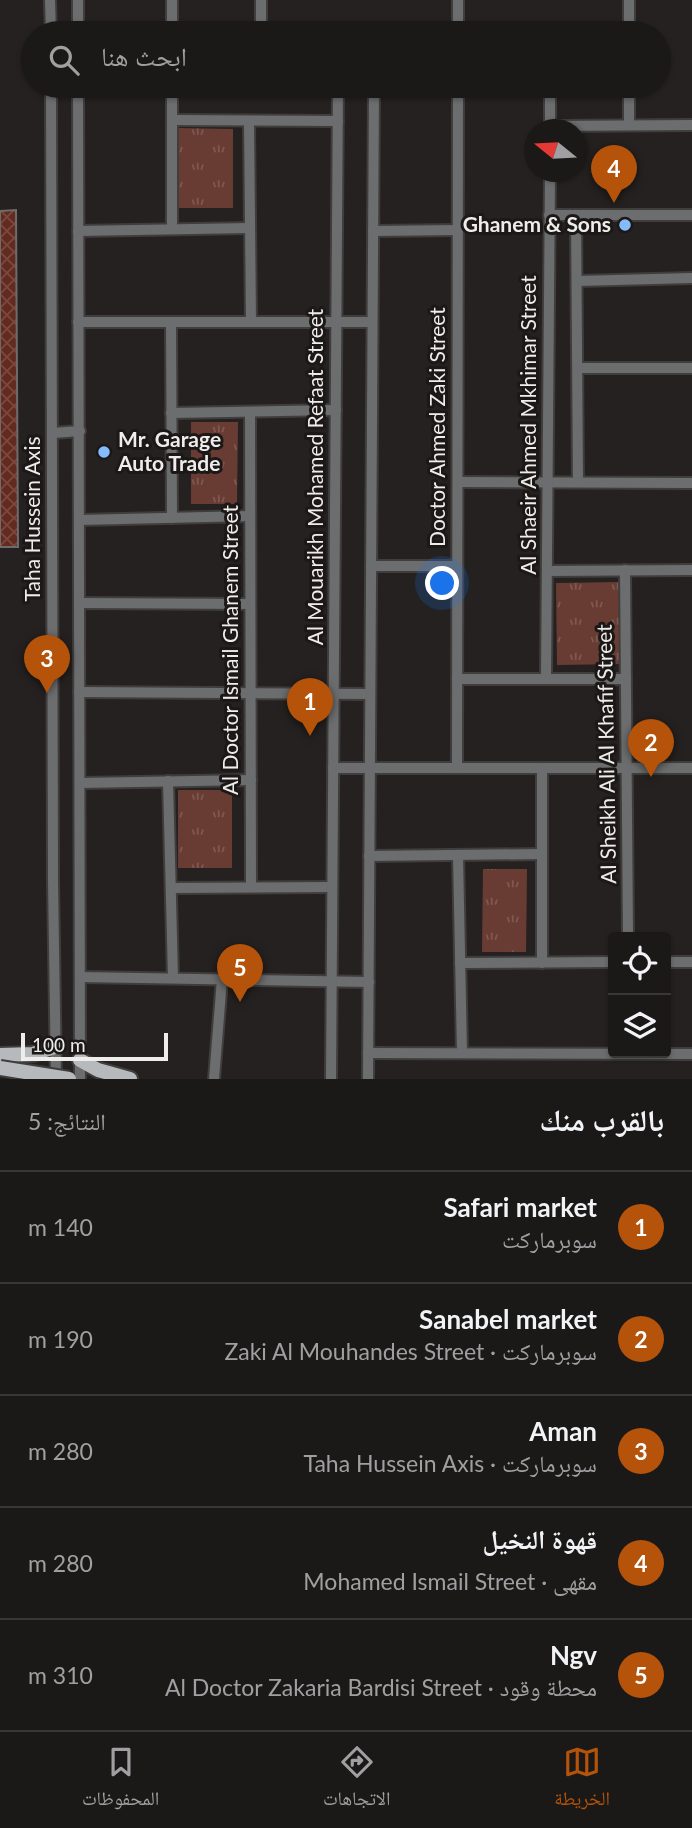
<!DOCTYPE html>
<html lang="ar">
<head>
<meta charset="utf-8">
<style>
  body { margin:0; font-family:Lato,"Noto Naskh Arabic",sans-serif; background:#282625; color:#f1f3f6; direction:rtl }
  .controls { position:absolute; right:21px; bottom:21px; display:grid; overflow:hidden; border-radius:7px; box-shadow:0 2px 5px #0004 }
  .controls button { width:63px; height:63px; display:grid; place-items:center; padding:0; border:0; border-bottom:2px solid #393837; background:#1b1918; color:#f1f3f6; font:35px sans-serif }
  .compass { position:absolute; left:524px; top:119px; width:63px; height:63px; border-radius:50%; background:#1b1918; box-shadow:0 2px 5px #0004; rotate:288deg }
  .scale { position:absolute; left:21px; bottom:18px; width:147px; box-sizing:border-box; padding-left:7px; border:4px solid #efecec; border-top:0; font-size:19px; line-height:24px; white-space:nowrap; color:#efecec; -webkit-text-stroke:5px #1b1817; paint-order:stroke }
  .you { position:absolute; left:443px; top:584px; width:24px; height:24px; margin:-18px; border:5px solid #fff; border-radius:50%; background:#1a73e8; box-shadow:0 0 0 10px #1a73e833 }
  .badge { display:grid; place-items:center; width:46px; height:46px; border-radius:50%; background:#b45309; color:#fff; font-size:23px; font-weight:700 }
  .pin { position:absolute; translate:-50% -58px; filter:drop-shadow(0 2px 4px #0008) }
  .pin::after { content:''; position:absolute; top:37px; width:24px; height:21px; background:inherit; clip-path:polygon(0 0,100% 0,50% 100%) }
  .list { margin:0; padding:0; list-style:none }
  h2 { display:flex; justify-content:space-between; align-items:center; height:91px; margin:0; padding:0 28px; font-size:30px }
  h2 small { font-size:23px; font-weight:400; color:#a0a0a2 }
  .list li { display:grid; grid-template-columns:46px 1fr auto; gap:21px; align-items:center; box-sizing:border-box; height:112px; padding:0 28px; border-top:2px solid #393837 }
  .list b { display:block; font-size:26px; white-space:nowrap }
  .list p { margin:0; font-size:23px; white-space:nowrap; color:#a0a0a2 }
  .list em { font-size:23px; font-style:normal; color:#a0a0a2 }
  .icon { flex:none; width:38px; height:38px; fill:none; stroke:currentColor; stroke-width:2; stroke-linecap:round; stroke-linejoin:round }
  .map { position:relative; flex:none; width:692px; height:1079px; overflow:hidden; direction:ltr }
  .search { position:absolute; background:#1b1918; box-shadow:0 2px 5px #0004; left:21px; right:21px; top:21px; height:77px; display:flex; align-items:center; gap:18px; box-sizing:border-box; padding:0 24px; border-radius:38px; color:#a0a0a2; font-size:26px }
  .sheet { height:651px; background:#1b1918 }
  nav { display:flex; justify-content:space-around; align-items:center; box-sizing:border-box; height:98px; border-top:2px solid #393837; background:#1b1918; font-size:19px; color:#a0a0a2 }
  nav a { display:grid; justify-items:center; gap:4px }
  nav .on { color:#b45309 }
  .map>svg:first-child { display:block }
  .park { fill:url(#park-tufts) }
  .building { fill:url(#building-cross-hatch); stroke:#6f6b6a; stroke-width:2 }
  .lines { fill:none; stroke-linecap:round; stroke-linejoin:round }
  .minor-casing { stroke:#403d3d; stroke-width:14 }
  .major-casing { stroke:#403d3d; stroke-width:18 }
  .minor { stroke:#6c6d6e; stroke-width:10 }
  .major { stroke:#b7babc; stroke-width:14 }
  .major-bridge-casing { stroke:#403d3d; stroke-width:18; stroke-linecap:butt }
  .major-bridge { stroke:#b7babc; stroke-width:14 }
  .poi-dot { fill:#85bbfb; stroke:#1b1817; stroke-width:2.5 }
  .labels { text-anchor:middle; stroke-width:6; stroke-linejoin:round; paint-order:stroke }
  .poi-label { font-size:21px; font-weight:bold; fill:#efecec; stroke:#1b1817; text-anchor:end }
  .street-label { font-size:21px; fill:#efecec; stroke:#1b1817 }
</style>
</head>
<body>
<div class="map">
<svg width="692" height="1079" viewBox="0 0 692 1079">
  <defs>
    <pattern id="park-tufts" width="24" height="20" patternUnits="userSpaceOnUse" patternTransform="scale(1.75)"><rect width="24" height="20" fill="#693c33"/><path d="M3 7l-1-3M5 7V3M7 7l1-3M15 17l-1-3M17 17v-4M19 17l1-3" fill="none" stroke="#7f5851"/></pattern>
    <pattern id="building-cross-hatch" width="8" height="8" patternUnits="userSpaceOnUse" patternTransform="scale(1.75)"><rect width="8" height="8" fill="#632a1f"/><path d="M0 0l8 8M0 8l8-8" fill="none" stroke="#7a4940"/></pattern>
  </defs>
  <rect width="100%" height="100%" fill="#242120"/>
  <g class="park">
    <path d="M179,128L233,129V208H178Z"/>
    <path d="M191,422H238L237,504H191Z"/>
    <path d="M620,582V664L557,665L556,583Z"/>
    <rect x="178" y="790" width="54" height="78"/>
    <path d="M483,869H527L526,952H482Z"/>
  </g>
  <path class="building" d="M16,210L18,547H0V211Z"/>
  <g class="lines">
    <g class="minor-casing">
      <g id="minor">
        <path d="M50,0L51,33"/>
        <path d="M172,0V33"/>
        <path d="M261,0V33"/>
        <path d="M629,0V33"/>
        <path d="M78,33V0"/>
        <path d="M194,33L629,30"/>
        <path d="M458,33V0"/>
        <path d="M51,86L53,881L56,1079"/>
        <path d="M78,86L80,1079"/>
        <path d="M172,86V229"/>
        <path d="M629,86V125"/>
        <path d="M172,120L338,121"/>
        <path d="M249,121L251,322"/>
        <path d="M550,126L692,125"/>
        <path d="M550,130V86"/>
        <path d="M549,215H692"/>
        <path d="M576,215L578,482"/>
        <path d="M78,231L250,228"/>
        <path d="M373,231L458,230"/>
        <path d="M577,281L692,278"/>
        <path d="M78,322H372"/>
        <path d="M171,322L172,518"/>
        <path d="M578,368H692"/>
        <path d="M250,412L251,887"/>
        <path d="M171,413L336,410"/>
        <path d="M52,433L80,431"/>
        <path d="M458,482L692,483"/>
        <path d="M79,520L250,516"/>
        <path d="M371,566H457"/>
        <path d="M625,570L628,937"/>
        <path d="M547,571L692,570"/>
        <path d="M79,603L250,604"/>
        <path d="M457,679H626"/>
        <path d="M546,679L550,172"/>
        <path d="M79,692L370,694"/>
        <path d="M333,768H692"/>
        <path d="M457,768L458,86"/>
        <path d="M542,768V963"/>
        <path d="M168,781L173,978"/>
        <path d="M80,783L251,780"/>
        <path d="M458,855L462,1053"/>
        <path d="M369,856L542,854"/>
        <path d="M171,888L332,887"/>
        <path d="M666,962H692"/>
        <path d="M460,963L613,962"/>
        <path d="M80,977L369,982"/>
        <path d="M368,1053L692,1054"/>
        <path d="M214,1079L222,979"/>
        <path d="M331,1079L338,86"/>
        <path d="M368,1079L374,86"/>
      </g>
    </g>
    <g class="major-casing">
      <g id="major">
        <path d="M0,1055L33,1054L57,1046"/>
        <path d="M80,1060L98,1070L130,1079"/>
      </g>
    </g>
    <use href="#minor" class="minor"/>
    <use href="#major" class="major"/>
    <g class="major-bridge-casing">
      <path id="major-bridge" d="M0,1068L69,1079"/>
    </g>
    <use href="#major-bridge" class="major-bridge"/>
  </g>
  <g class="poi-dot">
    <circle cx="625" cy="225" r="7"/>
    <circle cx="104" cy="452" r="7"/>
  </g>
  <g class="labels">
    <g class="poi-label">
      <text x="611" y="232">Ghanem &amp; Sons</text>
      <text x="118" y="447" text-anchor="start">Mr. Garage<tspan x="118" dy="24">Auto Trade</tspan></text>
    </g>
    <g class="street-label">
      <text transform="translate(529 425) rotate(-90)" y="7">Al Shaeir Ahmed Mkhimar Street</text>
      <text transform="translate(438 427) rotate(-90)" y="7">Doctor Ahmed Zaki Street</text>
      <text transform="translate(316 477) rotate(-90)" y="7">Al Mouarikh Mohamed Refaat Street</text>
      <text transform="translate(33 519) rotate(-90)" y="7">Taha Hussein Axis</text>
      <text transform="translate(231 650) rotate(-90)" y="7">Al Doctor Ismail Ghanem Street</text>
      <text transform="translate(607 754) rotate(-91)" y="7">Al Sheikh Ali Al Khafif Street</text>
    </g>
  </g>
</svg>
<div class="controls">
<button><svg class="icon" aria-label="locate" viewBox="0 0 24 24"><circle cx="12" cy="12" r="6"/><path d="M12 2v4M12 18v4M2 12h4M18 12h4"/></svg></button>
<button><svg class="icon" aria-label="layers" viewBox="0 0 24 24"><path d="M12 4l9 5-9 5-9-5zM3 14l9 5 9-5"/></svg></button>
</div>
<svg class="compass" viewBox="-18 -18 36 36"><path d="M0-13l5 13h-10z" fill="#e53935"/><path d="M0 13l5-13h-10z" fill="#a0a0a2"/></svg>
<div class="scale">100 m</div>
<div class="you"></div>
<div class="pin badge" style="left:310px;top:736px">1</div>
<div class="pin badge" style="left:651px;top:777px">2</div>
<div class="pin badge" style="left:47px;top:693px">3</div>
<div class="pin badge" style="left:614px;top:203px">4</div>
<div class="pin badge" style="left:240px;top:1002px">5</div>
<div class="search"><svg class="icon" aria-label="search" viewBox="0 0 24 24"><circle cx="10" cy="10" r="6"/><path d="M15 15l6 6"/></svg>ابحث هنا</div>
</div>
<section class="sheet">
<h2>بالقرب منك<small>النتائج: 5</small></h2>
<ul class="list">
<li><span class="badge">1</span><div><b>Safari market</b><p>سوبرماركت</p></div><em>140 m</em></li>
<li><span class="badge">2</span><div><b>Sanabel market</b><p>سوبرماركت · Zaki Al Mouhandes Street</p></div><em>190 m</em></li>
<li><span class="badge">3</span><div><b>Aman</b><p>سوبرماركت · Taha Hussein Axis</p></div><em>280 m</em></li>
<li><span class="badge">4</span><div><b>قهوة النخيل</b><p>مقهى · Mohamed Ismail Street</p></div><em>280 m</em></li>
<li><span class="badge">5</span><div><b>Ngv</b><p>محطة وقود · Al Doctor Zakaria Bardisi Street</p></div><em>310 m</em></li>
</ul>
</section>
<nav>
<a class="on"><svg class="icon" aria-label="map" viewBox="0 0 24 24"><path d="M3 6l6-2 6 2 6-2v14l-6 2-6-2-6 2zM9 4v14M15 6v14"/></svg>الخريطة</a>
<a><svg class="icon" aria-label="directions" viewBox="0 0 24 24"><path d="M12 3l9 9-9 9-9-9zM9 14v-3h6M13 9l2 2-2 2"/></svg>الاتجاهات</a>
<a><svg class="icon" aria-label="saved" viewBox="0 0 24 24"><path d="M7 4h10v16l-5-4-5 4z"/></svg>المحفوظات</a>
</nav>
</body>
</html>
